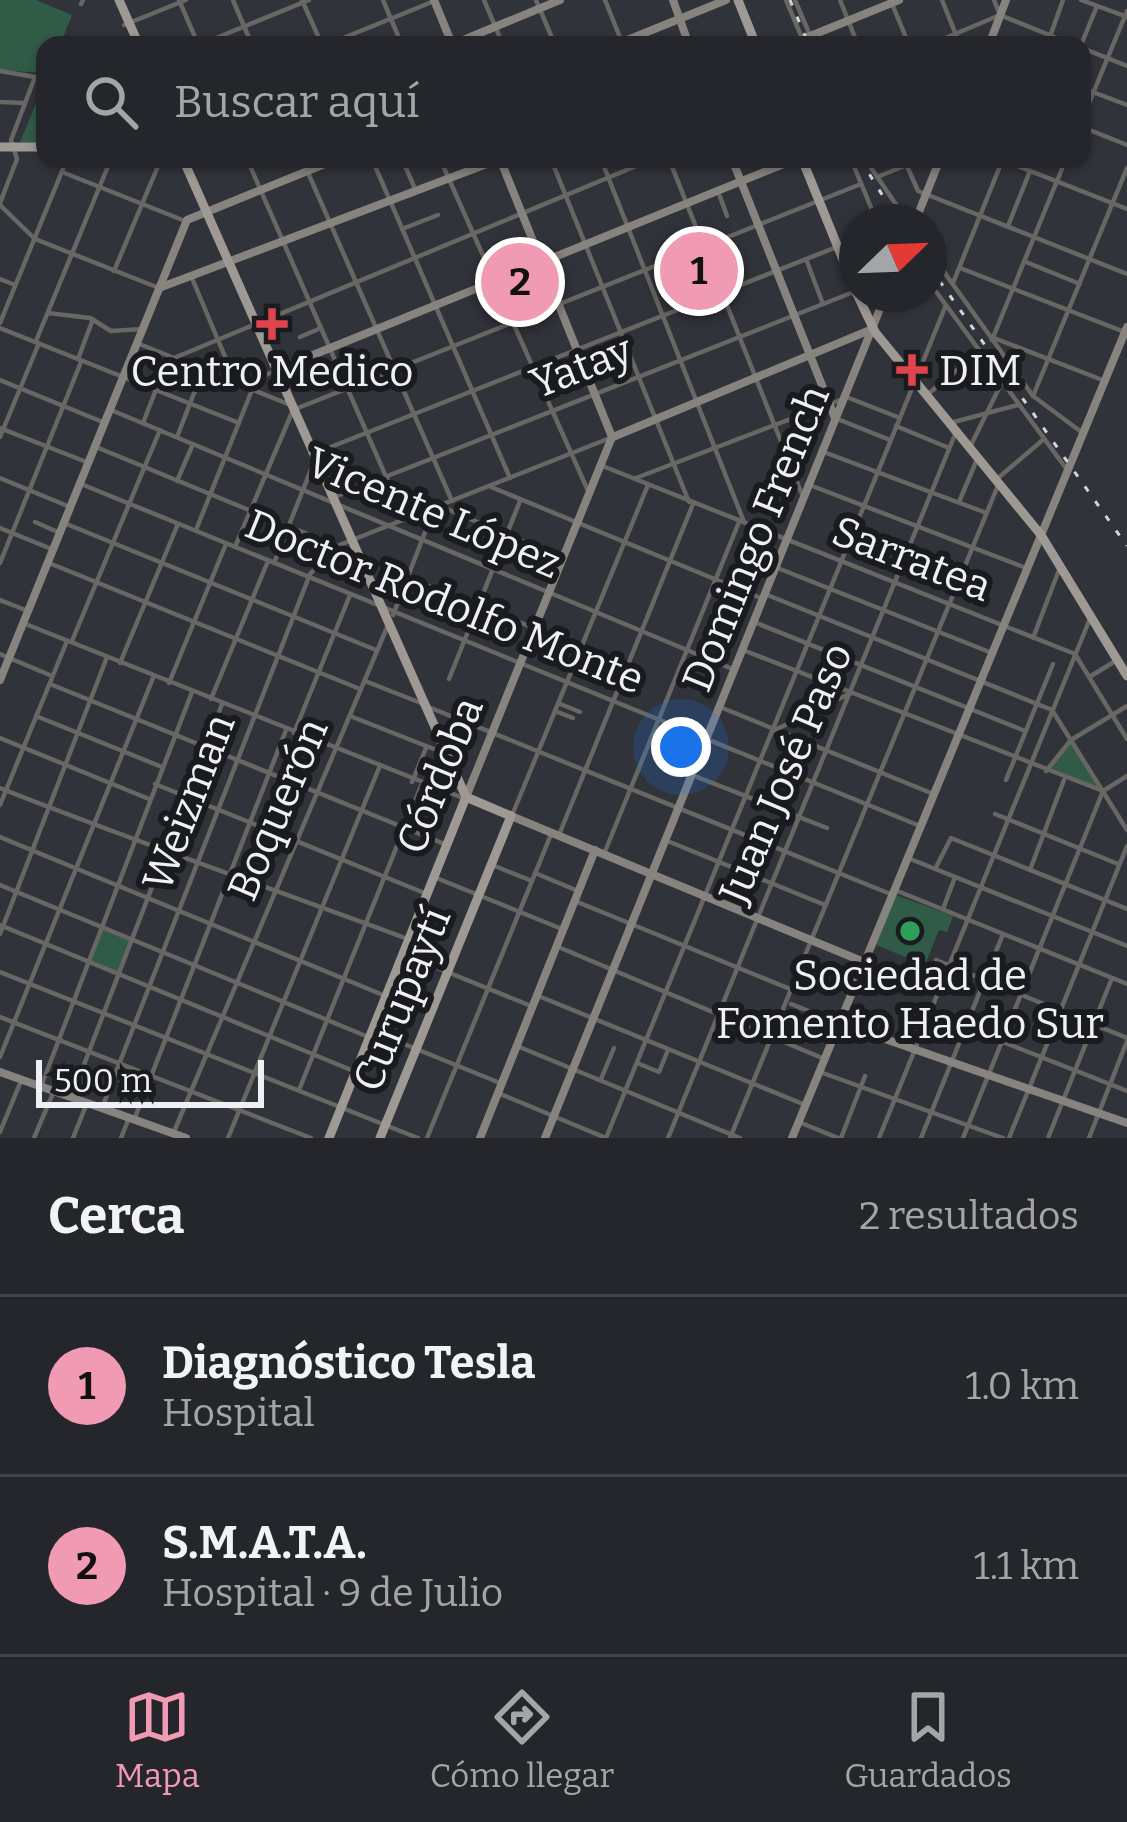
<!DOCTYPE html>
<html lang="es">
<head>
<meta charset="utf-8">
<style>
  body { margin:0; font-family:Bitter,serif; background:#313238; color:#f1f3f6 }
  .compass { position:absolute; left:839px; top:204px; width:108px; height:108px; border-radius:50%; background:#25262c; box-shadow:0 3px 9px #0004; rotate:67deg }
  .scale { position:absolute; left:36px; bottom:30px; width:228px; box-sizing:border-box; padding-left:12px; border:6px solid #eff0f5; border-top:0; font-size:33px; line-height:42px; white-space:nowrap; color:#eff0f5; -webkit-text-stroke:9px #1a1b1e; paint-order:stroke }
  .you { position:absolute; left:681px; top:747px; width:42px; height:42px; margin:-30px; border:9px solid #fff; border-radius:50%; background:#1a73e8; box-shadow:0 0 0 18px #1a73e833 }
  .badge { display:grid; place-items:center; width:78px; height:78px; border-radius:50%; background:#f19ab3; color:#111; font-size:39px; font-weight:700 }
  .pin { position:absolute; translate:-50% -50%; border:6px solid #fff; box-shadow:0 3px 12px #0006 }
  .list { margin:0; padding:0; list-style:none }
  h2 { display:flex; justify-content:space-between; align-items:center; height:156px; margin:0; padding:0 48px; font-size:51px }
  h2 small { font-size:39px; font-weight:400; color:#a3a5a9 }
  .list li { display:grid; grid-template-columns:78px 1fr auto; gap:36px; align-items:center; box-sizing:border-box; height:180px; padding:0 48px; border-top:3px solid #424348 }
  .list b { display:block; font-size:45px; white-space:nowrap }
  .list p { margin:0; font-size:39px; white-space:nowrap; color:#a3a5a9 }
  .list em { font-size:39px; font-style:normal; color:#a3a5a9 }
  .icon { flex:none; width:66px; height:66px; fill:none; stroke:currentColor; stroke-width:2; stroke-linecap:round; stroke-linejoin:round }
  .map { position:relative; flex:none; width:1127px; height:1138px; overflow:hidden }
  .search { position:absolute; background:#25262c; box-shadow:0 3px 9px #0004; left:36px; right:36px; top:36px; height:132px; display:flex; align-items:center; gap:30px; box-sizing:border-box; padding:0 42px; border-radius:24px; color:#a3a5a9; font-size:45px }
  .sheet { height:516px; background:#25262c }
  nav { display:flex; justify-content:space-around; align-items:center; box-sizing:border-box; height:168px; border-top:3px solid #424348; background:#25262c; font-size:33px; color:#a3a5a9 }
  nav a { display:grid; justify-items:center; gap:6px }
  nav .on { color:#f19ab3 }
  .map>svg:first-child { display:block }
  .green { fill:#305b47 }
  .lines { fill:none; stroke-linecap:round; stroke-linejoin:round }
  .street { stroke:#696764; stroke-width:4.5 }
  .secondary { stroke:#87837e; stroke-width:8 }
  .primary { stroke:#9e9993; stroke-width:9 }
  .rail { stroke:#d3d4da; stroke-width:3; stroke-dasharray:6 12; stroke-linecap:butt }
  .health-dot { fill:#e0444e; stroke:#1a1b1e; stroke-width:4.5 }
  .leisure-dot { fill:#2e9e5b; stroke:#1a1b1e; stroke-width:4.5 }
  .labels { text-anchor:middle; stroke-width:12; stroke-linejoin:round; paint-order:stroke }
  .street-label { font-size:42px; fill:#eff0f5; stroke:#1a1b1e }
  .poi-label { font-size:42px; fill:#eff0f5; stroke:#1a1b1e }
</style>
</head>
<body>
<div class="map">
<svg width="1127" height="1138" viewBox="0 0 1127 1138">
  <rect width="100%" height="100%" fill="#31333a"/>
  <g class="green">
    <path d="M0,0H36L72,15L60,45H45V73L0,70Z"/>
    <path d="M45,82V143L20,142Z"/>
    <path d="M1071,740L1103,791L1046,771Z"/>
    <path d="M896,895L953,916L947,932L939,930L925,965L876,945Z"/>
    <path d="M101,926L133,940L119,973L89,961Z"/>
  </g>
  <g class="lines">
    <g class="street">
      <path d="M179,0L198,44"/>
      <path d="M233,0L252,45"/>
      <path d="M302,0L322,45"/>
      <path d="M383,0L402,45"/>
      <path d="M484,0L503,45"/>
      <path d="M536,0L555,45"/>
      <path d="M605,0L621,40"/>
      <path d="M786,0L805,45"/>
      <path d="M795,0L809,33"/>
      <path d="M840,0L858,45"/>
      <path d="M942,0L960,45"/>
      <path d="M994,0L1000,15"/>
      <path d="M1081,0L1127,17"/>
      <path d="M81,4L83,0"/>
      <path d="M893,6L909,45"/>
      <path d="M1000,15L1074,45"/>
      <path d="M124,25L186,0"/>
      <path d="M199,45L309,0"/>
      <path d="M326,45L432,2"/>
      <path d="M929,45L1000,15"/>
      <path d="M1047,45L1063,0"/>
      <path d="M1081,45L1097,6"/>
      <path d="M1082,48L1127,66"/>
      <path d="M0,71L35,77L11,140L17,159L0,203"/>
      <path d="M1082,88L1127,105"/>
      <path d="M0,102L25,103"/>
      <path d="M1082,120L1127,11"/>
      <path d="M1082,127L1127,145"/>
      <path d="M247,159L405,520"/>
      <path d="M302,159L452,501"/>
      <path d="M372,159L510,478"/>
      <path d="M402,159L416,191"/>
      <path d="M440,159L589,493"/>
      <path d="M551,159L689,502"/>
      <path d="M601,159L744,522"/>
      <path d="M669,159L803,497"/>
      <path d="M851,159L877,222"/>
      <path d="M865,159L908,222"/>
      <path d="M904,159L918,191L1127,274"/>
      <path d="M1000,159L1127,209"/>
      <path d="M62,172L185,221"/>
      <path d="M877,177L922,159"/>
      <path d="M718,191L727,216"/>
      <path d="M0,205L35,239L159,288"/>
      <path d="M1008,226L1030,171"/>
      <path d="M402,229L438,215"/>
      <path d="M929,251L1033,396L1084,434"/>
      <path d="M806,259L823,304"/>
      <path d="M1026,262L1080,284"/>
      <path d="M960,268L1127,333"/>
      <path d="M114,271L161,159"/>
      <path d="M192,278L236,383"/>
      <path d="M0,279L15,285"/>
      <path d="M929,282L1068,471"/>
      <path d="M953,283L1002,161"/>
      <path d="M48,313L90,318L111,331L143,329"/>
      <path d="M0,323L67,159"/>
      <path d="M0,328L239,423"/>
      <path d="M300,337L321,328"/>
      <path d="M994,338L1105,381"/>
      <path d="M992,340L1066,159"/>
      <path d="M36,341L111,159"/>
      <path d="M137,343L288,404"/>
      <path d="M174,358L653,159"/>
      <path d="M78,359L93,319"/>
      <path d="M0,380L105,423"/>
      <path d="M244,386L276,370"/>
      <path d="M928,394L979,352"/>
      <path d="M844,396L900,418"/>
      <path d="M1033,396L1127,168"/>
      <path d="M111,410L735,670"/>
      <path d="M835,418L890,440"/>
      <path d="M143,423L169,356"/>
      <path d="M950,423L1018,405"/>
      <path d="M896,426L949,448"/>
      <path d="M0,428L89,463"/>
      <path d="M0,437L39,343"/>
      <path d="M177,437L203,370"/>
      <path d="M96,447L249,510"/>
      <path d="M970,447L1002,382"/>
      <path d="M821,451L984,512"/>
      <path d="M600,465L1075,654L1127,739"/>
      <path d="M0,478L70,507"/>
      <path d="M636,478L843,399"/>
      <path d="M998,478L1044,439"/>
      <path d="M177,481L193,444"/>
      <path d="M81,484L920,826"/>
      <path d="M807,484L1026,568"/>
      <path d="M491,487L763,599"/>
      <path d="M337,496L856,291"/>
      <path d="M959,502L978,457"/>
      <path d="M440,506L562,558"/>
      <path d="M35,522L60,533"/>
      <path d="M64,523L376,650"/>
      <path d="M288,526L337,546"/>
      <path d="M0,528L54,550"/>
      <path d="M196,530L252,390"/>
      <path d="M235,547L293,410L861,184"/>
      <path d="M0,563L81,362"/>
      <path d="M49,563L360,689"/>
      <path d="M274,563L318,452L857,239"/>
      <path d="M775,567L992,653"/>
      <path d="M408,578L534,628"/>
      <path d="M765,594L1052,710L1127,830"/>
      <path d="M0,600L28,611"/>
      <path d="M393,615L434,509"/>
      <path d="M754,622L1025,731"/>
      <path d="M23,623L463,798"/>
      <path d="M1033,638L1059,570"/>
      <path d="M72,641L160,430"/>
      <path d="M743,650L1103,791"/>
      <path d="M0,654L52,676"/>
      <path d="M120,663L178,524"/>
      <path d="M1091,676L1117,660"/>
      <path d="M449,679L520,501"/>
      <path d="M365,681L421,703"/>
      <path d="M169,683L226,544"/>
      <path d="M50,684L447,845"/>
      <path d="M211,699L268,561"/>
      <path d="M558,703L580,712"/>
      <path d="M720,707L931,793"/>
      <path d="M431,708L893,895"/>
      <path d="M555,711L573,718"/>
      <path d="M36,716L162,767"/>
      <path d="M350,716L444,753"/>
      <path d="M775,730L851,693"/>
      <path d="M294,733L350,595"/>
      <path d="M0,738L149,799"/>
      <path d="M1046,771L1071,740L1127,706"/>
      <path d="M692,775L827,828"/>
      <path d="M1006,780L1053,664"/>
      <path d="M412,782L426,748"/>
      <path d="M155,784L427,894"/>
      <path d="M0,788C134,841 270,888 405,938"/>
      <path d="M0,805L67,641"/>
      <path d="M513,813L648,485"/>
      <path d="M995,814L1118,864"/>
      <path d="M559,835L693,504"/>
      <path d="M0,837L383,995"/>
      <path d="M665,840L825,905"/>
      <path d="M604,854L739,522"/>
      <path d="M908,858L1127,946"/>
      <path d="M492,865L532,881"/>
      <path d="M935,869L951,838L1127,909"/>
      <path d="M1030,870L1064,780"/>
      <path d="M535,873L578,891"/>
      <path d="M434,877L562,929"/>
      <path d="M0,885L366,1036"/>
      <path d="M895,890L1127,984"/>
      <path d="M575,901L790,989"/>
      <path d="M943,909L955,877"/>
      <path d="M0,925L356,1072"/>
      <path d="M0,934L107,657"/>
      <path d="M556,946L822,1058"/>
      <path d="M403,954L531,1006"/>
      <path d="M936,960L1127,1038"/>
      <path d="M0,972L418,1138"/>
      <path d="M536,995L803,1104"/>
      <path d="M791,1004L839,1023"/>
      <path d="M917,1008L1127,1091"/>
      <path d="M0,1017L311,1138"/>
      <path d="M372,1031L500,1083"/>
      <path d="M517,1046L740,1138"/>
      <path d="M0,1057L153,678"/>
      <path d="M637,1063L659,1072L668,1050"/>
      <path d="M820,1072L1003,1138"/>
      <path d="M601,1079L614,1048"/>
      <path d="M42,1084L192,692"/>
      <path d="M299,1090L421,786"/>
      <path d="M498,1093L606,1138L946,305"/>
      <path d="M72,1096L222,704"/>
      <path d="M102,1108L310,574L337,546L610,438"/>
      <path d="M134,1120L286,730"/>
      <path d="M799,1122L838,1138"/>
      <path d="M0,1132L21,1081"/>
      <path d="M173,1134L388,625"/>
      <path d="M34,1138L54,1091"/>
      <path d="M73,1138L87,1103"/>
      <path d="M121,1138L129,1118"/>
      <path d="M228,1138L379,768"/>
      <path d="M427,1138L552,832"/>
      <path d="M668,1138L956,432"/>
      <path d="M730,1138L999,483"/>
      <path d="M841,1138L865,1076"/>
      <path d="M879,1138L1089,621"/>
      <path d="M921,1138L1003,934"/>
      <path d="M963,1138L1103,791L1127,776"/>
      <path d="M1009,1138L1127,846"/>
      <path d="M1048,1138L1112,978"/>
      <path d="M1089,1138L1127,1041"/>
    </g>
    <g class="secondary">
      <path d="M434,0L452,44"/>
      <path d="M673,0L689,45"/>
      <path d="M451,45L560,0"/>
      <path d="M615,45L726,0"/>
      <path d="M788,45L899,0"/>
      <path d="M989,45L1006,0"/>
      <path d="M500,159L612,437"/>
      <path d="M732,159L835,418"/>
      <path d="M915,222L940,159"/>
      <path d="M159,288L500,159"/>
      <path d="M276,370L796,159"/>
      <path d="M613,437L870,330"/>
      <path d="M0,680L187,220L337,159"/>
      <path d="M466,797L612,437"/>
      <path d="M511,816L864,962"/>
      <path d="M839,1023L1127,1123"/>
      <path d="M0,1072L186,1138"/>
      <path d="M480,1138L595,850"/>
      <path d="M545,1138L886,294"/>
      <path d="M792,1138L1127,327"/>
    </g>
    <g class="primary">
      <path d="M119,0L139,45"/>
      <path d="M738,0L756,45"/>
      <path d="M0,147H45"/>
      <path d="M183,159L466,797"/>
      <path d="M802,159L857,294"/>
      <path d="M857,294L875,332L1041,535L1127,676"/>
      <path d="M329,1138L466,797"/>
      <path d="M380,1138L511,816L466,797"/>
    </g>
    <g class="rail">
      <path d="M790,0L809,45"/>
      <path d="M860,159L899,222"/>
      <path d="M929,266L1127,546"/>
    </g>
  </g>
  <g class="health-dot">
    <path d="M266 306h12v12h12v12h-12v12h-12v-12h-12v-12h12z"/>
    <path d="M906 352h12v12h12v12h-12v12h-12v-12h-12v-12h12z"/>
  </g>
  <circle class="leisure-dot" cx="910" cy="931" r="12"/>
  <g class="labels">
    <g class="street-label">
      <text transform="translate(581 366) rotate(-21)" y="15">Yatay</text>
      <text transform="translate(434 512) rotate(23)" y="15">Vicente López</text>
      <text transform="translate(755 538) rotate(-68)" y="15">Domingo French</text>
      <text transform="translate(912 558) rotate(21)" y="15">Sarratea</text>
      <text transform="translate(445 601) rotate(22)" y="15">Doctor Rodolfo Monte</text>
      <text transform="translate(785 773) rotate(-67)" y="15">Juan José Paso</text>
      <text transform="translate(439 775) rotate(-68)" y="15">Córdoba</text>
      <text transform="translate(188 802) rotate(-69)" y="15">Weizman</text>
      <text transform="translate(277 809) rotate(-67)" y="15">Boquerón</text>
      <text transform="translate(401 999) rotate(-68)" y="15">Curupaytí</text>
    </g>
    <g class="poi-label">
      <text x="939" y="385" text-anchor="start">DIM</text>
      <text x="272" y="386">Centro Medico</text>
      <text x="910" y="990">Sociedad de<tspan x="910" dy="48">Fomento Haedo Sur</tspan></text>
    </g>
  </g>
</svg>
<svg class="compass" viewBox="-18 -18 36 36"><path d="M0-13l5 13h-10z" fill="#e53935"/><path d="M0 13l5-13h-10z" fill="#a3a5a9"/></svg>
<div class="scale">500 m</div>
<div class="you"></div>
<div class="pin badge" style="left:699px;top:271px">1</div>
<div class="pin badge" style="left:520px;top:282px">2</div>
<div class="search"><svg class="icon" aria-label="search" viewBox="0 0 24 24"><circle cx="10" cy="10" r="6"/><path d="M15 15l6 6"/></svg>Buscar aquí</div>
</div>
<section class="sheet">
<h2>Cerca<small>2 resultados</small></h2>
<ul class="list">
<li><span class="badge">1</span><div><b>Diagnóstico Tesla</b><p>Hospital</p></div><em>1.0 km</em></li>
<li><span class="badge">2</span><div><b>S.M.A.T.A.</b><p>Hospital · 9 de Julio</p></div><em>1.1 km</em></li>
</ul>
</section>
<nav>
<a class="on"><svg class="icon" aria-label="map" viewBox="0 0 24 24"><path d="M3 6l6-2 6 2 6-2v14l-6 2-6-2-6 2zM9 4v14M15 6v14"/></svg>Mapa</a>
<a><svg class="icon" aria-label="directions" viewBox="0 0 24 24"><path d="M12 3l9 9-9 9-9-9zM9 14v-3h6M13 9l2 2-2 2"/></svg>Cómo llegar</a>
<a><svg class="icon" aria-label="saved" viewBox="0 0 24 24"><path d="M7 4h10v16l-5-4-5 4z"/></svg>Guardados</a>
</nav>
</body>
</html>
